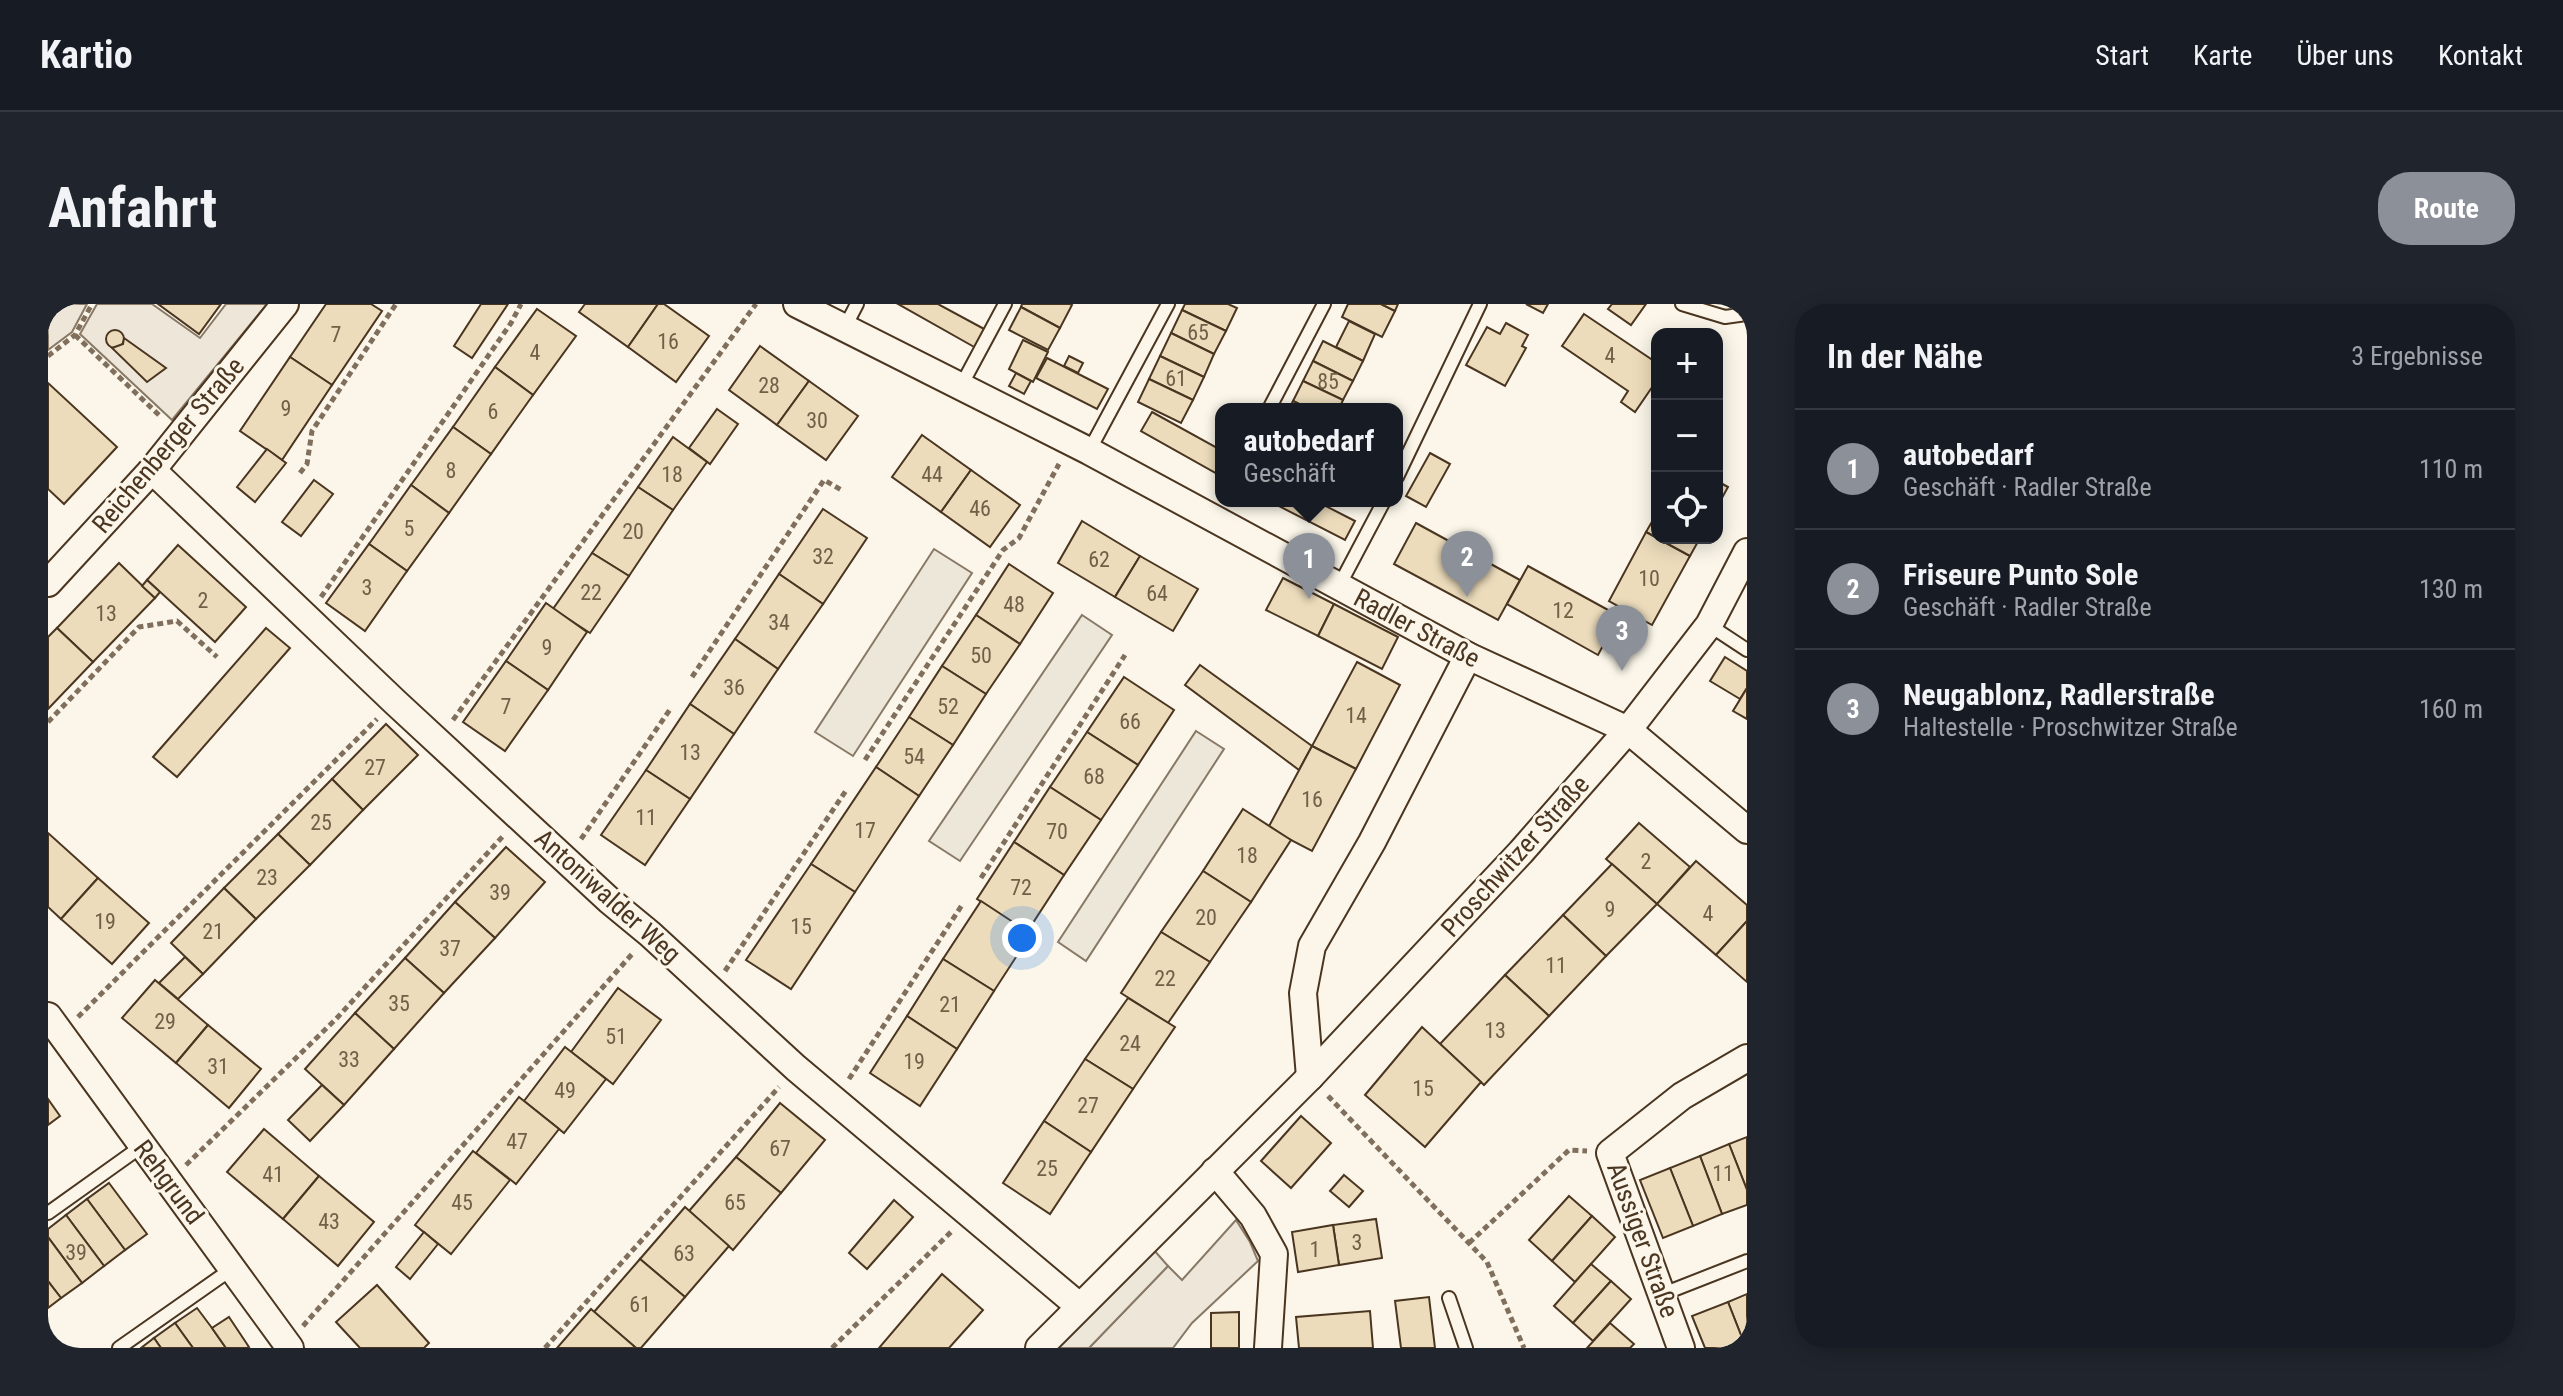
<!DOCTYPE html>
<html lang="de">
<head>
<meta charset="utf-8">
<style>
  body { margin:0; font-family:"Roboto Condensed",sans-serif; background:#20242c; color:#f1f3f6 }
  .controls { position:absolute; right:24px; top:24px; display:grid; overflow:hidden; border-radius:16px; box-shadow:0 4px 20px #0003 }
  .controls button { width:72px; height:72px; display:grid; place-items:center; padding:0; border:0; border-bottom:2px solid #363941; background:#171b24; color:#f1f3f6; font:40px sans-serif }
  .you { position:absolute; left:974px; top:634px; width:28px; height:28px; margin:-20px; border:6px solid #fff; border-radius:50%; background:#1a73e8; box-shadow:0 0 0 12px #1a73e833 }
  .badge { display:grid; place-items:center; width:52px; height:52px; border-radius:50%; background:#8c9099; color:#fff; font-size:26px; font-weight:700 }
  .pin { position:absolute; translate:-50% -66px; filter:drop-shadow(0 2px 4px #0008) }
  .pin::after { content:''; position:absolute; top:42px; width:28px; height:24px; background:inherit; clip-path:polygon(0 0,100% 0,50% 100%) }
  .popup { position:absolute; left:1167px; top:99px; width:188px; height:104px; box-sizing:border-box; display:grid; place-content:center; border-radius:16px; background:#171b24; filter:drop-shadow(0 2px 6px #0005); font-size:26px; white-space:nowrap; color:#9ea1a6 }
  .popup b { font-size:30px; color:#f1f3f6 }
  .popup::after { content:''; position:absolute; left:50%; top:100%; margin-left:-16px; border:16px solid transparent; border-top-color:#171b24 }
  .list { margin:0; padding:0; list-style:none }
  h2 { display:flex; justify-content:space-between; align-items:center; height:104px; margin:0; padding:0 32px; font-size:34px }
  h2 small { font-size:26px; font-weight:400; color:#9ea1a6 }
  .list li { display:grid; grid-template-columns:52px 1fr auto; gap:24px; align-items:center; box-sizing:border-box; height:120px; padding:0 32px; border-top:2px solid #363941 }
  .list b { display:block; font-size:30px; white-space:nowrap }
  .list p { margin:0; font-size:26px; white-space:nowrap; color:#9ea1a6 }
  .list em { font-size:26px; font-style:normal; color:#9ea1a6 }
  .icon { flex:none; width:44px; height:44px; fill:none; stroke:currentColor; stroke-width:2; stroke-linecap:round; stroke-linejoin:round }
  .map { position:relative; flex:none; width:1699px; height:1044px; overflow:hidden; border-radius:32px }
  header { display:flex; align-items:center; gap:48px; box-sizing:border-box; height:112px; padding:0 40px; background:#171b24; border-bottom:2px solid #363941 }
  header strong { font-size:38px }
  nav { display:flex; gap:44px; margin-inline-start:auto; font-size:28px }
  .intro { display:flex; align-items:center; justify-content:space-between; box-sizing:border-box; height:192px; padding:0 48px }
  h1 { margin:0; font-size:56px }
  .button { padding:20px 36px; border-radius:32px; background:#8c9099; color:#fff; font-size:28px; font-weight:700 }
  main { display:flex; gap:48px; padding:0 48px }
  aside { flex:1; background:#171b24; border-radius:32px; box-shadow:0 4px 20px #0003 }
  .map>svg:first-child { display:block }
  .green { fill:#ede6d9; stroke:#887966; stroke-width:2 }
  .parking { fill:#ede7d9; stroke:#887966; stroke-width:2 }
  .building { fill:#ecdcbc; stroke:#4a3520; stroke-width:2 }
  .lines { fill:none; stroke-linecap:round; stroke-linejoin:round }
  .lane-casing { stroke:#4a3520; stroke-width:16 }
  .street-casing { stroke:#4a3520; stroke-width:30 }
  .path { stroke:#7f6f5c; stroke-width:5; stroke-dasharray:6 4; stroke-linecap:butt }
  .lane { stroke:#fbf6e9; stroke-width:12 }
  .street { stroke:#fbf6e9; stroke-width:26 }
  .labels { text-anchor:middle; stroke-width:6; stroke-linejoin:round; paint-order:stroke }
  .number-label { font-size:22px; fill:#725f47 }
  .street-label { font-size:26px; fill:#4a3520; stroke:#fbf6e9 }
</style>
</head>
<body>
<header>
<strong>Kartio</strong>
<nav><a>Start</a><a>Karte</a><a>Über uns</a><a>Kontakt</a></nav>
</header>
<div class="intro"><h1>Anfahrt</h1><a class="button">Route</a></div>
<main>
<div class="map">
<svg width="1699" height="1044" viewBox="0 0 1699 1044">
  <rect width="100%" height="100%" fill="#fbf6e9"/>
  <g class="green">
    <path d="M12,0H39L24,28L0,46V14Z"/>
    <path d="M49,0H104L152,34L178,0H219L124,116L32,30Z"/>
    <path d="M1188,916L1202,938L1210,957L1144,1019L1125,1044H1041L1120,962L1134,976Z"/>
  </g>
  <g class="parking">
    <path d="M886,245L924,269L805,452L767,428Z"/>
    <path d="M1034,311L1064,331L912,557L881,537Z"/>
    <path d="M1148,427L1176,445L1038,657L1010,638Z"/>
    <path d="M1105,945L1120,962L1041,1044H1008Z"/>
  </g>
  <g class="building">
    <path d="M110,0H173L151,30Z"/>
    <path d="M278,0H323L334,7L284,81L242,53Z"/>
    <path d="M433,0H460L424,54L406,42Z"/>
    <path d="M537,0H610L580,43L531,8Z"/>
    <path d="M610,0H616L661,32L628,78L580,43Z"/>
    <path d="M850,0H890L938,26L928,44Z"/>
    <path d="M974,0H1022L1024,1L1012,24L973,3Z"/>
    <path d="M1137,0H1180L1189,4L1178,27L1134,6Z"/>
    <path d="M1300,0H1333L1347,7L1334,33L1294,13Z"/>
    <path d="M1333,0H1350L1347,7Z"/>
    <path d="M1478,0H1500L1495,9Z"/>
    <path d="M1564,0H1598L1583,21L1560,5Z"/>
    <path d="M973,3L1012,24L1000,46L961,26Z"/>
    <path d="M489,5L528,32L485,91L447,63Z"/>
    <path d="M1134,6L1178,27L1166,50L1123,29Z"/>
    <path d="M1536,10L1609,59V76L1587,108L1573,98L1580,87L1514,42Z"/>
    <path d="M1301,17L1327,30L1315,57L1288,43Z"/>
    <path d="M1458,19L1480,31L1474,42L1478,44L1457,82L1418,61L1439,23L1452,30Z"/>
    <circle cx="67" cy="35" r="9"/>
    <path d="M1123,29L1166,50L1156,73L1112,52Z"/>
    <path d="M76,34L118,64L99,78L64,44L75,40Z"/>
    <path d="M975,36L1000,48L985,78L961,65Z"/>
    <path d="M1275,37L1315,57L1305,77L1265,57Z"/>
    <path d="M712,42L761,77L729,121L681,86Z"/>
    <path d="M1021,52L1035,59L1030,69L1016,62Z"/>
    <path d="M1112,52L1156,73L1145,96L1101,75Z"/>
    <path d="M242,53L284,81L234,156L192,127Z"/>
    <path d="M999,54L1060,85L1049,105L988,74Z"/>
    <path d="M1265,57L1305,77L1295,96L1255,77Z"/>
    <path d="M447,63L485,91L443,150L405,123Z"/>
    <path d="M968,69L983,77L976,90L961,82Z"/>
    <path d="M1101,75L1145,96L1133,119L1090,98Z"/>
    <path d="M761,77L810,112L778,156L729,121Z"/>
    <path d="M1255,77L1295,96L1291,105H1261L1245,97Z"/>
    <path d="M0,79L69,143L16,200L0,185Z"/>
    <path d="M1245,97L1261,105H1241Z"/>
    <path d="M669,105L690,120L662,160L641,144Z"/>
    <path d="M1104,108L1173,146V172L1093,127Z"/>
    <path d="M405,123L443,150L401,209L363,181Z"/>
    <path d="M874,131L923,166L893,208L844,173Z"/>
    <path d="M625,133L659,158L625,206L590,183Z"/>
    <path d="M219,145L238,159L207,198L189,183Z"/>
    <path d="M1382,149L1402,160L1378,203L1358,192Z"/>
    <path d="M923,166L972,201L942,243L893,208Z"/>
    <path d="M266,176L285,190L253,232L234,218Z"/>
    <path d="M1669,177L1680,183L1669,203Z"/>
    <path d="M363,181L401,209L359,267L321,240Z"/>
    <path d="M590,183L625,206L581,272L544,249Z"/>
    <path d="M1227,197H1268L1307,217L1297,236L1225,199Z"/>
    <path d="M775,205L819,234L775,300L731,270Z"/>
    <path d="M1609,209V234L1598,228Z"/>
    <path d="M1034,217L1092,252L1067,293L1010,259Z"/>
    <path d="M1368,219L1472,276L1450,316L1346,260Z"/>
    <path d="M1598,228L1642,252L1604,321L1561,297Z"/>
    <path d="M1609,234H1652L1642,252Z"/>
    <path d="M321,240L359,267L317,327L278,299Z"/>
    <path d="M130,241L198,303L167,338L99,276Z"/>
    <path d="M544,249L581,272L542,329L505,305Z"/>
    <path d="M1092,252L1150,285L1125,327L1067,293Z"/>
    <path d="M71,259L107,294L45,358L9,324Z"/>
    <path d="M961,260L1005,289L972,340L928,311Z"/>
    <path d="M1480,262L1571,312L1550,351L1459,300Z"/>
    <path d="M731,270L775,300L730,365L687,335Z"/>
    <path d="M1235,274L1286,300L1270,332L1218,306Z"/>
    <path d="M99,276L112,288L107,294L94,282Z"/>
    <path d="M498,299L539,328L500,386L458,357Z"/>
    <path d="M1286,300L1350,333L1334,365L1270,332Z"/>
    <path d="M928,311L972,340L938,390L894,362Z"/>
    <path d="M9,324L45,358L0,405V333Z"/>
    <path d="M218,324L242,344L129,473L105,453Z"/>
    <path d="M687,335L730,365L686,430L642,400Z"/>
    <path d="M1677,353L1699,367V384L1692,395L1662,377Z"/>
    <path d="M458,357L500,386L457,447L415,418Z"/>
    <path d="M1309,358L1352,381L1308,465L1264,442Z"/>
    <path d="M1152,361L1264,442L1251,466L1137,381Z"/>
    <path d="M894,362L938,390L905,441L861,413Z"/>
    <path d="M1076,373L1126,406L1090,461L1039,428Z"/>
    <path d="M1699,384V415L1685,407Z"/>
    <path d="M642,400L686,430L642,495L598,466Z"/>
    <path d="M861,413L905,441L871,492L828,463Z"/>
    <path d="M338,420L370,451L315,506L284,475Z"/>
    <path d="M1039,428L1090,461L1053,516L1002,483Z"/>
    <path d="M1264,442L1308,465L1264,547L1220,524Z"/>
    <path d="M828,463L871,492L807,588L763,560Z"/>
    <path d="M598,466L642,495L597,561L553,531Z"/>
    <path d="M284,475L315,506L262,561L230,530Z"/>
    <path d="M1002,483L1053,516L1016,571L966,538Z"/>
    <path d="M1195,505L1243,536L1203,598L1155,567Z"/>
    <path d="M1591,519L1642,563L1609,600L1558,555Z"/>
    <path d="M0,529L50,574L13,615L0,603Z"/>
    <path d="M230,530L262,561L208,615L176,584Z"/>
    <path d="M966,538L1016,571L979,628L929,595Z"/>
    <path d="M458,543L497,578L447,634L407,598Z"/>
    <path d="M1648,557L1699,601V617L1668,651L1609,600Z"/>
    <path d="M763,560L807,588L743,685L698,656Z"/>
    <path d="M1564,560L1609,600L1558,652L1515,611Z"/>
    <path d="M1155,567L1203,598L1162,658L1113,628Z"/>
    <path d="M50,574L101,619L64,660L13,615Z"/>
    <path d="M176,584L208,615L155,670L123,639Z"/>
    <path d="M933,597L983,630L946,687L895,655Z"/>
    <path d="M407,598L447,634L396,689L357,654Z"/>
    <path d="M1515,611L1558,652L1501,712L1457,671Z"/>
    <path d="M1699,617V678L1668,651Z"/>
    <path d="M1113,628L1162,658L1120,719L1073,689Z"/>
    <path d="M137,653L155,670L130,695L111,679Z"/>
    <path d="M357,654L396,689L346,745L307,709Z"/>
    <path d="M895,655L946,687L909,745L859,712Z"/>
    <path d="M1457,671L1501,712L1436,781L1392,740Z"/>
    <path d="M107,676L160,721L128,759L74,714Z"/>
    <path d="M570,684L613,716L565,780L523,748Z"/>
    <path d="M1080,694L1127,723L1085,785L1037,755Z"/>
    <path d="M307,709L346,745L296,801L257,765Z"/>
    <path d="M859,712L909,745L872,802L822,769Z"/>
    <path d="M160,721L213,765L181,804L128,759Z"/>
    <path d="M1374,723L1433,778L1377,843L1317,791Z"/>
    <path d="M517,743L558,775L516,829L476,797Z"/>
    <path d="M1037,755L1085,785L1043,848L996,817Z"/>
    <path d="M274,781L296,801L262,837L240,816Z"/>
    <path d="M471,793L511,825L468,880L428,849Z"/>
    <path d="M0,795L12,812L0,821Z"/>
    <path d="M732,799L777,836L733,889L688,853Z"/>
    <path d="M1253,812L1283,839L1243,884L1213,857Z"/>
    <path d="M996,817L1043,848L1002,910L955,879Z"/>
    <path d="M216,825L271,872L235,915L179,868Z"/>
    <path d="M1699,833V886L1681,840Z"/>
    <path d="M1681,840L1699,886V901L1674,910L1652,852Z"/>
    <path d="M425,847L462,876L403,950L367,921Z"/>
    <path d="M1652,852L1674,910L1645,922L1622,864Z"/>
    <path d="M688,853L733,889L685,946L641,907Z"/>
    <path d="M1622,864L1645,922L1615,934L1592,876Z"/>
    <path d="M1296,871L1315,887L1301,903L1282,887Z"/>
    <path d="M271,872L326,918L290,962L235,915Z"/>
    <path d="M61,879L99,930L77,946L39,895Z"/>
    <path d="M1521,892L1544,912L1504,957L1481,936Z"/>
    <path d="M39,895L77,946L56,962L18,911Z"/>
    <path d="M846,896L865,913L819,965L801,949Z"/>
    <path d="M637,903L681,942L637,993L592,955Z"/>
    <path d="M18,911L56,962L34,979L0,933V925Z"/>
    <path d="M1544,912L1567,933L1527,978L1504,957Z"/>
    <path d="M1328,915L1334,954L1291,961L1285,921Z"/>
    <path d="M1285,921L1291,961L1250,968L1244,928Z"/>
    <path d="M376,928L390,940L362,975L348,963Z"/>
    <path d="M0,933L34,979L13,994L0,977Z"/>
    <path d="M592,955L637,993L593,1044H588L546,1008Z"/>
    <path d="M1543,960L1563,977L1525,1019L1506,1002Z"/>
    <path d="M894,970L935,1006L901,1044H831Z"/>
    <path d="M0,977L13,994L0,1004Z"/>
    <path d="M1563,977L1583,995L1545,1037L1525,1019Z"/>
    <path d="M329,981L381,1039L376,1044H312L288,1018Z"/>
    <path d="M1699,990V1044H1698L1680,998Z"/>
    <path d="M1381,993L1387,1044H1353L1347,997Z"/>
    <path d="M1680,998L1698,1044H1657L1644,1012Z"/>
    <path d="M149,1004L164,1024L178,1044H145L127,1019Z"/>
    <path d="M543,1005L587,1043L585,1044H509Z"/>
    <path d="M1322,1007L1325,1044H1251L1248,1013Z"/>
    <path d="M1191,1008V1044H1163V1009Z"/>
    <path d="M181,1013L201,1043L199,1044H178L164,1024Z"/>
    <path d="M127,1019L145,1044H113L106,1034Z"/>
    <path d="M1562,1019L1586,1040L1582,1044H1539Z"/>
    <path d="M106,1034L113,1044H93Z"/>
  </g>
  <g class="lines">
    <g class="lane-casing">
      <g id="lane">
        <path d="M1634,0L1677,13L1699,10"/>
        <path d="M797,23L809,0"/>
        <path d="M913,82L957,0"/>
        <path d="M1221,105L1276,0"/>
        <path d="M1041,147L1120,0"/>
        <path d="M1349,173L1432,0"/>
        <path d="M1291,282L1336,197"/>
        <path d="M1661,321L1699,346"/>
        <path d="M0,909L94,842"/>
        <path d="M1615,990L1699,957"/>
        <path d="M1401,994L1418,1044"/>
        <path d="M71,1044L185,964"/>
      </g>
    </g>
    <g class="street-casing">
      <g id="street">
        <path d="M749,0L1041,147L1420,352L1580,426L1699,526"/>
        <path d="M104,166L347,398L562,597L602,630L748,764L1031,1002"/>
        <path d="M0,279L104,166L237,0"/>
        <path d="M0,712L242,1044"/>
        <path d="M1262,773L1255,689L1264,642L1324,538L1420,352"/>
        <path d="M1167,867L1205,912L1226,950L1220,1044"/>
        <path d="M991,1044L1262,773L1473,548L1580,426L1661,321L1699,248"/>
        <path d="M1633,1044L1562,849L1634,792L1699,754"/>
      </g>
    </g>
    <g class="path">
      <path d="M27,31L113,113"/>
      <path d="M0,52L27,31L44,0"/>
      <path d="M252,169L259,160L264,127L348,0"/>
      <path d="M273,293L463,19L473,0"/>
      <path d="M644,373L776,176L795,187"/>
      <path d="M405,416L708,0"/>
      <path d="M0,418L91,323L129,317L169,353"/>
      <path d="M817,456L955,246L971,234L1011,160"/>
      <path d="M533,535L623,404"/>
      <path d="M933,574L1077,351"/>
      <path d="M677,667L799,485"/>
      <path d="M30,713L329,415"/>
      <path d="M801,775L914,601"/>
      <path d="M1280,792L1439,958L1476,1044"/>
      <path d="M138,861L288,715L456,531"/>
      <path d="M1421,939L1521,846L1539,847"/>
      <path d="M255,1022L585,649"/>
      <path d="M497,1044L731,783"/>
      <path d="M784,1044L904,927"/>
    </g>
    <use href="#lane" class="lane"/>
    <use href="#street" class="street"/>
  </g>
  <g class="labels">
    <g class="number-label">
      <text x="1150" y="36">65</text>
      <text x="288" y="38">7</text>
      <text x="620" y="45">16</text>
      <text x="487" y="56">4</text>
      <text x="1562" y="59">4</text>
      <text x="1128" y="82">61</text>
      <text x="1280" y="85">85</text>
      <text x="721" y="89">28</text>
      <text x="238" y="112">9</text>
      <text x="445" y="115">6</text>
      <text x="769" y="124">30</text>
      <text x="403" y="174">8</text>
      <text x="624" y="178">18</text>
      <text x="884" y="178">44</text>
      <text x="932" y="212">46</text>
      <text x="361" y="232">5</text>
      <text x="585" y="235">20</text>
      <text x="775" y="260">32</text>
      <text x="1051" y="263">62</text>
      <text x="1601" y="282">10</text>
      <text x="319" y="291">3</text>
      <text x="543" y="296">22</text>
      <text x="1109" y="297">64</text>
      <text x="155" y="304">2</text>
      <text x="966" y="308">48</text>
      <text x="1515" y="314">12</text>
      <text x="58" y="317">13</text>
      <text x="731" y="326">34</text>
      <text x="499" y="351">9</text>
      <text x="933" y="359">50</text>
      <text x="686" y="391">36</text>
      <text x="458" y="410">7</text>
      <text x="900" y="410">52</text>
      <text x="1308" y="419">14</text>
      <text x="1082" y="425">66</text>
      <text x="642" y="456">13</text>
      <text x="866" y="460">54</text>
      <text x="327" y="471">27</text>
      <text x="1046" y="480">68</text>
      <text x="1264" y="503">16</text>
      <text x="598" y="521">11</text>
      <text x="273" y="526">25</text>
      <text x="817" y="534">17</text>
      <text x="1009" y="535">70</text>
      <text x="1199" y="559">18</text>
      <text x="1598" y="565">2</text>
      <text x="219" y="581">23</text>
      <text x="973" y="591">72</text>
      <text x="452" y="596">39</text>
      <text x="1562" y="613">9</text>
      <text x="1660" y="617">4</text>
      <text x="1158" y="621">20</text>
      <text x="57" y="625">19</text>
      <text x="753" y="630">15</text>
      <text x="165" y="635">21</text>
      <text x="402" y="652">37</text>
      <text x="1508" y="669">11</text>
      <text x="1117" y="682">22</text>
      <text x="351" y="707">35</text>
      <text x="902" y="708">21</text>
      <text x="117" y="725">29</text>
      <text x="1447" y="734">13</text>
      <text x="568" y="740">51</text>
      <text x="1082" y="747">24</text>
      <text x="301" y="763">33</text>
      <text x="866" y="765">19</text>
      <text x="170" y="770">31</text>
      <text x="1375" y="792">15</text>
      <text x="517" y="794">49</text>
      <text x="1040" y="809">27</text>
      <text x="469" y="845">47</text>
      <text x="732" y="852">67</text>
      <text x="999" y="872">25</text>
      <text x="1675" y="877">11</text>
      <text x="225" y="878">41</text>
      <text x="414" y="906">45</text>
      <text x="687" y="906">65</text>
      <text x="281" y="925">43</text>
      <text x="1309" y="946">3</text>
      <text x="1267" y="953">1</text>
      <text x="28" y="956">39</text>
      <text x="636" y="957">63</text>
      <text x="592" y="1008">61</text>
    </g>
    <g class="street-label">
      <text transform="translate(120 141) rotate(-50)" y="9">Reichenberger Straße</text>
      <text transform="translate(1369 324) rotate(28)" y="9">Radler Straße</text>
      <text transform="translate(1467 552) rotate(-48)" y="9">Proschwitzer Straße</text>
      <text transform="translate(560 592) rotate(42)" y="9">Antoniwalder Weg</text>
      <text transform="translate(121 878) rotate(53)" y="9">Rehgrund</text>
      <text transform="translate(1595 936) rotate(70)" y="9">Aussiger Straße</text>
    </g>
  </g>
</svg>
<div class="controls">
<button>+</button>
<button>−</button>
<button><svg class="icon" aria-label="locate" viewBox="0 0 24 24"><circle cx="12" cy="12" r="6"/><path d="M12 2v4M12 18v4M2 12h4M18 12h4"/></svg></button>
</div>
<div class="you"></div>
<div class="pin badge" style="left:1261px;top:295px">1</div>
<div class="popup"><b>autobedarf</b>Geschäft</div>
<div class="pin badge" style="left:1419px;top:293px">2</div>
<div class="pin badge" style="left:1574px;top:367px">3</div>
</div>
<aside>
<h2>In der Nähe<small>3 Ergebnisse</small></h2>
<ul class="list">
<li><span class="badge">1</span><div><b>autobedarf</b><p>Geschäft · Radler Straße</p></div><em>110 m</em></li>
<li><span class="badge">2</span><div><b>Friseure Punto Sole</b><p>Geschäft · Radler Straße</p></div><em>130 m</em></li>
<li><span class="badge">3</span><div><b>Neugablonz, Radlerstraße</b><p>Haltestelle · Proschwitzer Straße</p></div><em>160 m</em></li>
</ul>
</aside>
</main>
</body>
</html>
